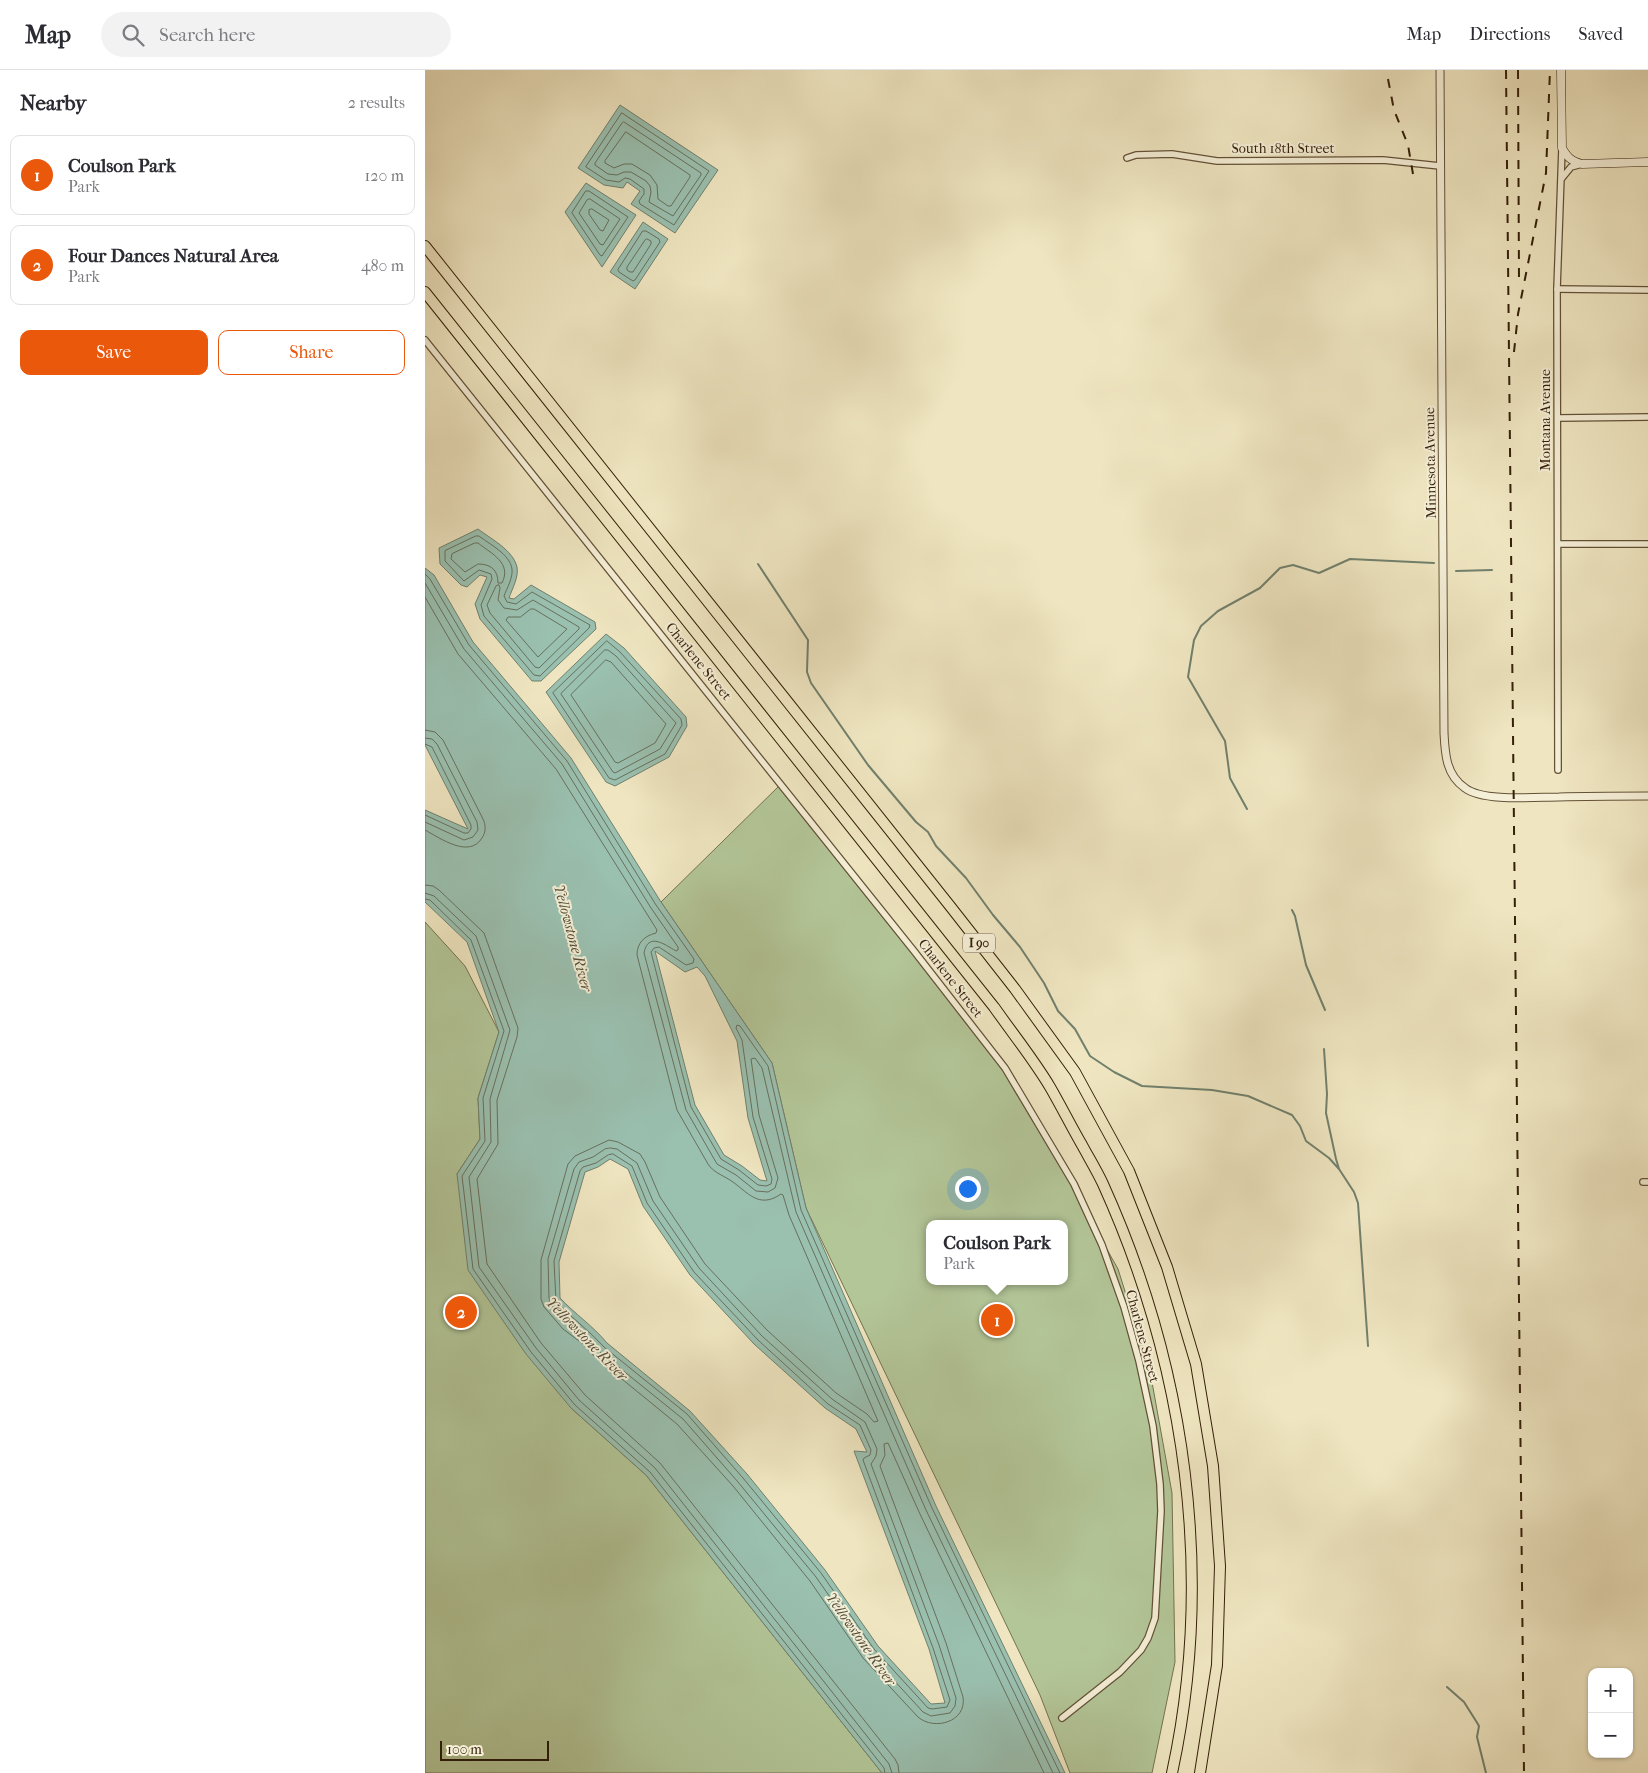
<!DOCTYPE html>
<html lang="en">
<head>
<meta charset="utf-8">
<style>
  body { margin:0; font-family:"IM FELL French Canon",serif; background:#f2f2f3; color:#2b2b33 }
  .controls { position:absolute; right:15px; bottom:15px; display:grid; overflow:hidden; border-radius:10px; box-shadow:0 1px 4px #0004 }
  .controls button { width:45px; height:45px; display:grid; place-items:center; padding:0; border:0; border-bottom:1px solid #e1e1e2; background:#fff; color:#2b2b33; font:25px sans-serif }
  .scale { position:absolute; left:15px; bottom:12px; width:109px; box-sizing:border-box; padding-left:5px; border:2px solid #341f08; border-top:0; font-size:14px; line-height:18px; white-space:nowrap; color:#341f08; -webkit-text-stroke:4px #f5efd7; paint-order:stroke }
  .you { position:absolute; left:542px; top:1118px; width:18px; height:18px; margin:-12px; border:4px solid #fff; border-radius:50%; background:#1a73e8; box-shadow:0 0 0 8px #1a73e833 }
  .badge { display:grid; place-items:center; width:32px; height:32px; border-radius:50%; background:#ea580c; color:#fff; font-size:16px; font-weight:700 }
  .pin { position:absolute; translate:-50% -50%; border:2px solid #fff; box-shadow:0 1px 5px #0006 }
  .popup { position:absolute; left:501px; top:1150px; width:142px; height:65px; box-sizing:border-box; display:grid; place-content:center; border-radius:10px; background:#fff; filter:drop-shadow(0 1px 4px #0005); font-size:16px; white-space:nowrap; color:#7c7c81 }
  .popup b { font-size:19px; color:#2b2b33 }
  .popup::after { content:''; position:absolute; left:50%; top:100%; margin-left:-10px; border:10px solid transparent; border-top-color:#fff }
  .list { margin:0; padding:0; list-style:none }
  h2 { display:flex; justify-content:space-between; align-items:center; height:65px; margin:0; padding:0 20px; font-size:21px }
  h2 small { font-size:16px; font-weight:400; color:#7c7c81 }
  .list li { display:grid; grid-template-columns:32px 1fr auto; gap:15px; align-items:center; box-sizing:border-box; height:80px; margin:0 10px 10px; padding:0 10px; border:1px solid #e1e1e2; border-radius:10px }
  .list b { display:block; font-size:19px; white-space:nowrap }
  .list p { margin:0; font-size:16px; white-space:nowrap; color:#7c7c81 }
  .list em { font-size:16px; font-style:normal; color:#7c7c81 }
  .actions { display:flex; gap:10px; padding:15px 20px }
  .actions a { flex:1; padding:11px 0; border:1px solid #ea580c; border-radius:10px; text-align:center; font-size:18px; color:#ea580c }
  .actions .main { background:#ea580c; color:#fff }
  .icon { flex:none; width:28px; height:28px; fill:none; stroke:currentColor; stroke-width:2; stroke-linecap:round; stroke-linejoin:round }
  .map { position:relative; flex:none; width:1223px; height:1703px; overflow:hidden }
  header { display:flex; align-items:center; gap:30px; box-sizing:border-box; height:70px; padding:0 25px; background:#fff; border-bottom:1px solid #e1e1e2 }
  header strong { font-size:24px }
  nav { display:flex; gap:28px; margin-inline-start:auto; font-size:18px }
  .search { width:350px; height:45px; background:#f2f2f3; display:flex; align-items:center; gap:12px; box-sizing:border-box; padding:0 18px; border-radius:28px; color:#7c7c81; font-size:19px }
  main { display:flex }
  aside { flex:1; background:#fff }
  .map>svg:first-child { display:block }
  .green { fill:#b3c698; stroke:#747250; fill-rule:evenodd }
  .water { fill:#9ac0b0; stroke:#71806d; fill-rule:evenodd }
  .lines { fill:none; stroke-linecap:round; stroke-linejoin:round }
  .shore { stroke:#67705c; stroke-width:1 }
  .stream { stroke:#71806d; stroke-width:2 }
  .minor-casing { stroke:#635136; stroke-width:8 }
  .tertiary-casing { stroke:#635136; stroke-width:9 }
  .secondary-casing { stroke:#341f08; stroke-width:9 }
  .motorway-casing { stroke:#341f08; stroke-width:12 }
  .minor { stroke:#f5efd7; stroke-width:5.5 }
  .tertiary { stroke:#f5efd7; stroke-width:7 }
  .secondary { stroke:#f5efd7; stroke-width:8 }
  .motorway { stroke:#efe6c1; stroke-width:10 }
  .rail { stroke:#341f08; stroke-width:2; stroke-dasharray:9 9; stroke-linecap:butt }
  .labels { text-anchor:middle; stroke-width:4; stroke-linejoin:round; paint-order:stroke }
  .shield { fill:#f5efd7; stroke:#6e5d46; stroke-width:1 }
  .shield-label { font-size:12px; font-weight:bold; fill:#341f08 }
  .street-label { font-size:14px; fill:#341f08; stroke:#f5efd7 }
  .water-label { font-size:15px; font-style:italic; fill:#534f3a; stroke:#f5efd7 }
</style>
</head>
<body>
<header>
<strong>Map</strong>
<div class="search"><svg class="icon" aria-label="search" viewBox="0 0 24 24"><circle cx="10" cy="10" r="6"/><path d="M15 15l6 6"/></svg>Search here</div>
<nav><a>Map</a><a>Directions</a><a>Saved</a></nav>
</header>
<main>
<aside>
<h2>Nearby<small>2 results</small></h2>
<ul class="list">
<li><span class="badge">1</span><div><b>Coulson Park</b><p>Park</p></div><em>120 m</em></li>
<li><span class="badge">2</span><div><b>Four Dances Natural Area</b><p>Park</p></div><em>480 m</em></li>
</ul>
<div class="actions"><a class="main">Save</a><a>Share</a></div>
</aside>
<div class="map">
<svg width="1223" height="1703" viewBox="0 0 1223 1703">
  <rect width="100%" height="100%" fill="#efe6c1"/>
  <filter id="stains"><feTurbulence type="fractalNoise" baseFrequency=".004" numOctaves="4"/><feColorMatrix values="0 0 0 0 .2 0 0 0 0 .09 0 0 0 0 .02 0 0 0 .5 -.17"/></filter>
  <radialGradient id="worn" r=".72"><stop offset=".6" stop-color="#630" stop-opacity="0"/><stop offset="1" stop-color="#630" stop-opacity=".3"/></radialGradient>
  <g class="green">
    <path d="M356,714L580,998L693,1199L725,1301L747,1423L750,1592L727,1703H645L615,1625L381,1138L347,993L236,832ZM504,1154H640V1211H504Z"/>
    <path d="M0,852L40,896L74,962L53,1028L55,1069L32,1104L146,1338L221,1405L457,1703H0Z"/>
  </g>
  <g class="water">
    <path d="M195,35L293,100L250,163L206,134L215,121L202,112L198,118L179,115L153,98Z"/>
    <path d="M161,113L211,145L177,197L140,142Z"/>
    <path d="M218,152L243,169L210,219L185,202Z"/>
    <path d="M53,459C66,469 88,480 92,497C94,507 87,519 84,528L89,529L106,515L170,552L171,559L116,611H107L55,549L50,534L62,507L55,505L42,517L36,515L15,494L14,478Z"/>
    <path d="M0,498L9,505L48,572L146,688L236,832L347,993L381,1138L511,1436L640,1703H457L221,1405L146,1338L101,1284L43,1200L32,1104L55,1069L53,1028L74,962L42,872L0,832V740L43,759L0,675ZM230,881L260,902L272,897L280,906L312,971L323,1048L342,1111L335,1110L317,1096L299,1085L270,1035ZM185,1089L203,1099L218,1136L265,1205L329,1274L400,1338L431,1359L442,1382L429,1381L504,1579L520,1633L506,1634L453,1576L400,1500L322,1404L265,1341L182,1273C168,1256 150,1244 135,1228L134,1192L160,1102L173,1097Z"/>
    <path d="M181,564L199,578L261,647L262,656L244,687L190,716L181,712L121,622Z"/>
  </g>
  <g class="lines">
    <g class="shore">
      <path d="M197,43L284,101L249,155L215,134L214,131L219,124V119L205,109L200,108L194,112L181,110L161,97Z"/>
      <path d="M199,52L276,103V105L248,146L224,132L226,122L225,116L221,111L206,102H199L192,105L183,104L170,95V93L197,53Z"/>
      <path d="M201,62L265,105V107L246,136H243L233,129L232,115L225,105L207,94H199L189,98L180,93V91Z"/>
      <path d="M161,121H164L203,147L177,186L175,185L147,143Z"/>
      <path d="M165,129L195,149L178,175L175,174L154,143L162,130Z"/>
      <path d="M167,139L184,150L178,161L175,160L164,144V140Z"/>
      <path d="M218,161H221L234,169L235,172L210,210L208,211L194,202L193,200Z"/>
      <path d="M222,169L226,171V174L208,202H205L202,200V197L220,170Z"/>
      <path d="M51,466H54C64,474 85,484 87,499C88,508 82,518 79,526L82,532L91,534L107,522L165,555L164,558L115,606L109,605L59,546L56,535L67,509L66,504L54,500L39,511L20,491V481Z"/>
      <path d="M50,473H53C67,484 87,493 77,513H73C73,500 66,494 53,494L40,502L26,489L27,484Z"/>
      <path d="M0,504L5,509L44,575L142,691L231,835L269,889L268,893L261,895L234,877L229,878L226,882L266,1037L296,1089L314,1100L333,1115L341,1116L346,1114L347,1109L328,1047L317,970L311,958L312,955L315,956L343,996L376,1140L507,1438L635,1703"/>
      <path d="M0,513L39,579L137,694L226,838L253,877V880L251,881C239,874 223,862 219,883L261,1040L292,1094L311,1105L331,1121L343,1122L350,1118L353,1108L334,1045L326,989L330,988L337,998L371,1142L501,1440L628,1703"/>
      <path d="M74,515L75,518L73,530L79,538L92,540L108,530L154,557V559L114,598L110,597L65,543L62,535L71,516Z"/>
      <path d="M0,527L33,584L131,699L232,860L231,863C219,866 212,873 212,885L252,1040L283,1094C288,1102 297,1105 305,1110C322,1121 333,1140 356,1124L358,1125L364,1145L453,1351L449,1352L442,1344L411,1323L342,1260L280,1194L235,1127L220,1092L215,1084L193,1072L184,1070L150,1086L143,1094L116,1190V1229L119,1237L138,1259L158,1274L170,1287L252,1354L308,1416L385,1511L438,1588L493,1647C509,1661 542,1652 538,1627L521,1573L455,1396L460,1385L459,1374L463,1373L495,1444L619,1703"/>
      <path d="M106,539H109L142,559L113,587L81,550L83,547H95Z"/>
      <path d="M182,571L195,582L256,649L257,655L240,684L190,710L184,708L128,623Z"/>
      <path d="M180,580H183L191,586L251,653L235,679L190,703L188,702L136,624Z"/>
      <path d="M181,590L186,592L241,654L230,673L193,693L190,692L146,625Z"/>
      <path d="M0,660L10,662L18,670L58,749C61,755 61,762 57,768C44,789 15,768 0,760"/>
      <path d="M0,668L7,669L12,674L52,752L53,760L48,767L39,770L0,752"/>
      <path d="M0,674L7,677L46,755V759L43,763H39L0,745"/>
      <path d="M0,815L8,816L14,820L59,863L93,958L92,967L72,1030L73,1074L52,1109L62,1194L116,1273L160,1325L235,1393L470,1689L473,1695L474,1703"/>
      <path d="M0,823L9,826L51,866L85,960L65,1029L66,1072L44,1107L54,1197L111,1278L154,1330L230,1398L464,1694L467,1703"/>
      <path d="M0,829L5,830L46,870L79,961L58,1028L60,1071L37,1106L48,1199L106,1282L150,1335L225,1402L459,1698L460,1703"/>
      <path d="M185,1078L192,1079L212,1093L228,1131L274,1198L337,1266L407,1329L440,1352L452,1379L451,1386L446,1394L514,1575L531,1628L530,1636L525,1643L506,1646L498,1642L444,1583L391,1507L313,1412L258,1349L175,1282L163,1268L143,1253L126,1235L124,1228L123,1189L149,1099L154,1092L168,1087L180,1079Z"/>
      <path d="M188,1084L207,1096L222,1133L269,1202L333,1270L403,1334L435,1355L446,1380L445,1385L439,1388L438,1390L508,1578L525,1630L522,1637L507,1639L503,1638L449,1579L396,1503L318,1408L262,1344L179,1277C164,1260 146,1248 131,1231L129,1191L155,1101L158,1097L171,1093L183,1085Z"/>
    </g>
    <g class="stream">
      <path d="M333,494L383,570L382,602L386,613L443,695L491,752L503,762L511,776L541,808L568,845L595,877L619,913L633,941L650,959L665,986L689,1002L717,1016L787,1020L823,1026L867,1045L875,1056L881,1071L904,1088L914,1099"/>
      <path d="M1031,501L1067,500"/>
      <path d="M822,739L805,708L800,671L763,607L769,570L776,556L793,541L835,518L855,498L868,495L894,503L925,489L1009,493"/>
      <path d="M867,840L870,846L881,895L900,940"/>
      <path d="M899,979L902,1024L901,1043L911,1089L914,1099L929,1122L933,1133L943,1276"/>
      <path d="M1022,1617L1039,1632L1051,1651L1054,1656L1052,1667L1061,1703"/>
    </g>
    <g class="minor-casing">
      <g id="minor">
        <path d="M702,88L711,85L747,84L792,91L958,90L1015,96"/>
        <path d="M1137,108L1146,97L1157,94"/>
        <path d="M1132,219L1223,220"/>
        <path d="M0,270L489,881L580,998L649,1114L677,1175L699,1237L714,1291L728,1356L735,1414L736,1441L730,1548L723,1568L716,1580L695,1602L637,1648"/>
        <path d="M1133,348L1223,347"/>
        <path d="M1133,474H1223"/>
        <path d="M1133,700L1132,219L1137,78"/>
        <path d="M1218,1112H1223"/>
      </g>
    </g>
    <g class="tertiary-casing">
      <path id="tertiary" d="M1015,0L1019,663C1020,684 1021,705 1040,718C1058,732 1111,727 1134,727C1164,726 1193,726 1223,726"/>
    </g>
    <g class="secondary-casing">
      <path id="secondary" d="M1136,0L1137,78C1142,87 1146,91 1157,94L1223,92"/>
    </g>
    <g class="motorway-casing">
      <g id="motorway">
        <path d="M0,176L525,836L590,919L650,1002L704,1101L742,1197L771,1294L788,1396L795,1496L792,1595L775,1703"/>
        <path d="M0,222L569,937C588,964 609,990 625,1017C636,1036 646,1056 657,1075C664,1088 672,1101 678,1114C761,1297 790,1505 747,1703"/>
      </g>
    </g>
    <use href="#minor" class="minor"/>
    <use href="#tertiary" class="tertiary"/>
    <use href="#secondary" class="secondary"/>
    <use href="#motorway" class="motorway"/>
    <g class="rail">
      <path d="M1081,0L1099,1703"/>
      <path d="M1093,0L1094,210"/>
      <path d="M963,9L969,40L983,75L988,104"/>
      <path d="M1089,282L1093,244L1121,103L1125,0"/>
    </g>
  </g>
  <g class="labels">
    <rect class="shield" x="538" y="863.5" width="32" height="19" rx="4"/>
    <g class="shield-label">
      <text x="554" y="877">I 90</text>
    </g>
    <g class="street-label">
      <text x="858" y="83">South 18th Street</text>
      <text transform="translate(1120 350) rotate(-90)" y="5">Montana Avenue</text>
      <text transform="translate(1005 393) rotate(-91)" y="5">Minnesota Avenue</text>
      <text transform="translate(274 591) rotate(51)" y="5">Charlene Street</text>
      <text transform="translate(526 908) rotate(52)" y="5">Charlene Street</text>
      <text transform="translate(718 1266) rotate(75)" y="5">Charlene Street</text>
    </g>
    <g class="water-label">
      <text transform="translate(148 868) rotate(75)" y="5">Yellowstone River</text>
      <text transform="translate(162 1269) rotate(46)" y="5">Yellowstone River</text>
      <text transform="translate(436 1569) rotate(55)" y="5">Yellowstone River</text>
    </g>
  </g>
  <rect width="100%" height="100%" filter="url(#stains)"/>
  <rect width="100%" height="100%" fill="url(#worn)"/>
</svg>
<div class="controls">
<button>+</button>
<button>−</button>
</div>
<div class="scale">100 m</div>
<div class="you"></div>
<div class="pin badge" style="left:572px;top:1250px">1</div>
<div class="popup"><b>Coulson Park</b>Park</div>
<div class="pin badge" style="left:36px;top:1242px">2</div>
</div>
</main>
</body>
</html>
